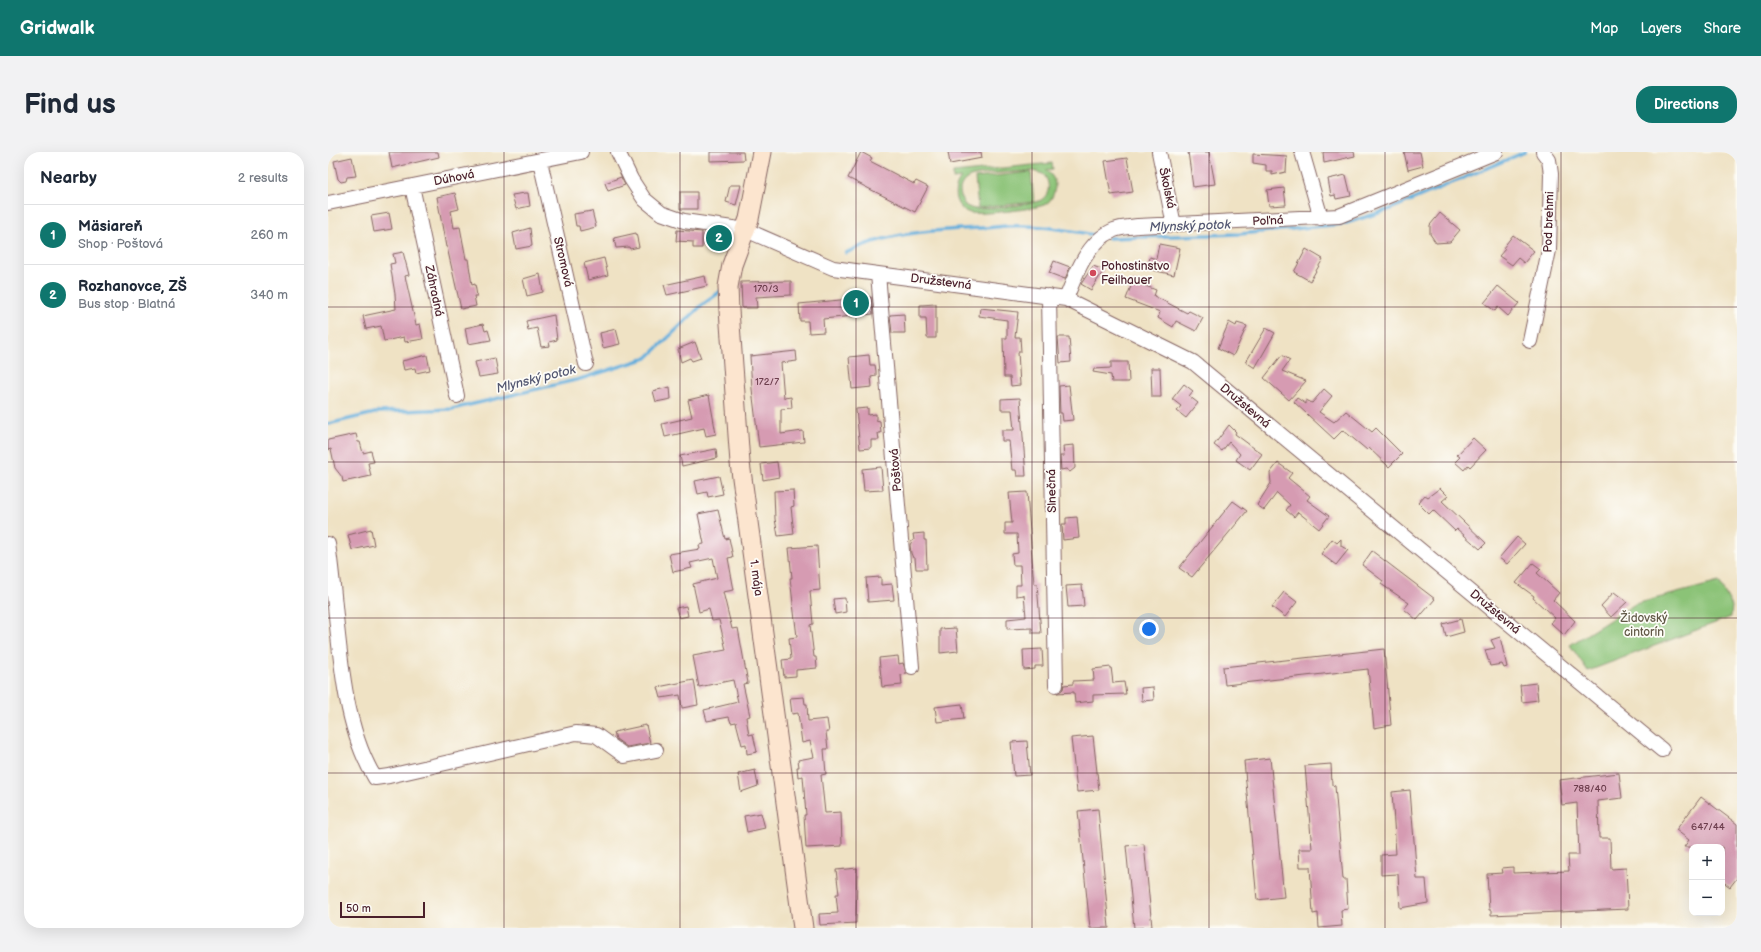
<!DOCTYPE html>
<meta charset="utf-8">
<style>
body{margin:0;font-family:"Balsamiq Sans",sans-serif;background:#f2f2f3;color:#1f2937}
.controls{position:absolute;right:12px;bottom:12px;display:grid;overflow:hidden;border-radius:8px;box-shadow:0 4px 16px #0002}
.controls button{width:36px;height:36px;display:grid;place-items:center;padding:0;border:0;border-bottom:1px solid #e0e1e3;background:#fff;color:#1f2937;font:20px sans-serif}
.scale{position:absolute;left:12px;bottom:10px;width:85px;box-sizing:border-box;padding-left:4px;border:2px solid #4a1f2b;border-top:0;font-size:11px;line-height:14px;white-space:nowrap;color:#4a1f2b;-webkit-text-stroke:3px #fdfcf7;paint-order:stroke}
.you{position:absolute;left:821px;top:477px;width:14px;height:14px;margin:-10px;border:3px solid #fff;border-radius:50%;background:#1a73e8;box-shadow:0 0 0 6px #1a73e833}
.badge{display:grid;place-items:center;width:26px;height:26px;border-radius:50%;background:#0f766e;color:#fff;font-size:13px;font-weight:700}
.pin{position:absolute;translate:-50% -50%;border:2px solid #fff;box-shadow:0 1px 4px #0006}
.list{margin:0;padding:0;list-style:none}
h2{display:flex;justify-content:space-between;align-items:center;height:52px;margin:0;padding:0 16px;font-size:17px}
h2 small{font-size:13px;font-weight:400;color:#747a83}
.list li{display:grid;grid-template-columns:26px 1fr auto;gap:12px;align-items:center;box-sizing:border-box;height:60px;padding:0 16px;border-top:1px solid #e0e1e3}
.list b{display:block;font-size:15px;white-space:nowrap}
.list p{margin:0;font-size:13px;white-space:nowrap;color:#747a83}
.list em{font-size:13px;font-style:normal;color:#747a83}
.map{position:relative;flex:none;width:1409px;height:776px;overflow:hidden;border-radius:16px}
header{display:flex;align-items:center;gap:24px;box-sizing:border-box;height:56px;padding:0 20px;background:#0f766e;color:#fff}
header strong{font-size:19px}
nav{display:flex;gap:22px;margin-inline-start:auto;font-size:14px}
.intro{display:flex;align-items:center;justify-content:space-between;box-sizing:border-box;height:96px;padding:0 24px}
h1{margin:0;font-size:28px}
.button{padding:10px 18px;border-radius:16px;background:#0f766e;color:#fff;font-size:14px;font-weight:700}
main{display:flex;gap:24px;padding:0 24px}
aside{flex:1;background:#fff;border-radius:16px;box-shadow:0 4px 16px #0002}
.map>svg:first-child{display:block}
.green{fill:#8bc377;stroke:#6a7151;fill-rule:evenodd}
.lines{fill:none;stroke-linecap:round;stroke-linejoin:round}
.stream{stroke:#64aedc;stroke-width:3.5}
.building{fill:#d69bb2}
.street-casing{stroke:#846361;stroke-width:16}
.secondary-casing{stroke:#846361;stroke-width:21}
.street{stroke:#fff;stroke-width:14}
.secondary{stroke:#fce5cf;stroke-width:19}
.grid{fill:none;stroke:#4a1f2b;stroke-width:1;stroke-opacity:0.55}
.poi-dot{fill:#d1495b;stroke:#fdfcf7;stroke-width:1.5}
.labels{text-anchor:middle;dominant-baseline:central;stroke-width:3.5;stroke-linejoin:round;paint-order:stroke}
.number-label{font-size:10px;fill:#6d3e4d}
.street-label{font-size:12px;fill:#4a1f2b;stroke:#fdfcf7}
.poi-label{font-size:12px;fill:#4a1f2b;stroke:#fdfcf7;text-anchor:start}
.park-label{font-size:12px;fill:#615846;stroke:#fdfcf7}
.water-label{font-size:13px;font-style:italic;fill:#545872;stroke:#fdfcf7}
</style>
<header>
<strong>Gridwalk</strong>
<nav><a>Map</a><a>Layers</a><a>Share</a></nav>
</header>
<div class="intro"><h1>Find us</h1><a class="button">Directions</a></div>
<main>
<aside>
<h2>Nearby<small>2 results</small></h2>
<ul class="list">
<li><span class="badge">1</span><div><b>Mäsiareň</b><p>Shop · Poštová</p></div><em>260 m</em></li>
<li><span class="badge">2</span><div><b>Rozhanovce, ZŠ</b><p>Bus stop · Blatná</p></div><em>340 m</em></li>
</ul>
</aside>
<div class="map">
<svg width="1409" height="776" viewBox="0 0 1409 776">
<rect width="100%" height="100%" fill="#fdfcf7"/>
<filter id="ink" filterUnits="userSpaceOnUse"><feTurbulence type="fractalNoise" baseFrequency=".025" numOctaves="2"/><feDisplacementMap in="SourceGraphic" scale="8" xChannelSelector="R" yChannelSelector="G"/><feConvolveMatrix kernelMatrix="1 2 1 2 8 2 1 2 1" color-interpolation-filters="sRGB"/></filter>
<filter id="wash" filterUnits="userSpaceOnUse"><feTurbulence type="fractalNoise" baseFrequency=".012" numOctaves="4" result="noise"/><feDisplacementMap in="SourceGraphic" scale="16" xChannelSelector="R" yChannelSelector="G"/><feGaussianBlur stdDeviation="0.9" result="paint"/><feColorMatrix in="noise" values="0 0 0 0 0 0 0 0 0 0 0 0 0 0 0 0 0 1.4 0 .05"/><feComposite in="paint" operator="in"/></filter>
<g filter="url(#wash)">
<rect width="100%" height="100%" fill="#efe2c4"/>
<!-- green -->
<path class="green" d="M724 11 725 17 718 18C723 22 727 27 727 33 727 40 724 48 718 52 711 57 651 63 642 61 626 56 623 38 633 26L625 27V21ZM705 19 715 22C722 29 723 42 713 48 705 53 659 57 648 57 644 57 640 55 637 53 631 43 629 33 640 26 648 21 693 20 705 19Z
M703 20 706 50 650 56 647 26Z
M1391 430 1404 454 1403 465 1260 519 1242 493 1307 452Z"/>
<g class="lines">
<!-- stream -->
<path class="stream" d="M781 86 912 82 1015 72 1060 58 1197 0
M518 101C558 80 610 78 655 76 669 75 684 73 698 74 722 75 747 79 771 84
M0 272 51 260 124 257 252 227 319 206 373 154 393 139"/>
</g>
<g id="blocks">
<!-- building -->
<path class="building" d="M61 0H110L111 5 64 16Z
M382 0H415L416 8 382 9Z
M533 0 544 6 542 9 586 32 588 29 600 35 587 60 520 26Z
M620 0H653L654 6 622 12Z
M860 0H881L887 32 865 35Z
M995 0H1026L1027 4 996 11Z
M1076 0H1092L1095 14 1080 18Z
M925 2 959 4 958 20 944 23V19H938V13L925 11Z
M24 5 28 24 19 25 18 29 13 30 10 27 6 9Z
M799 6 805 40 783 43 777 9Z
M1018 23 1023 44 1008 47 1007 43 1003 44 1000 27Z
M293 25 297 33 280 39 277 31Z
M402 33H413L408 53 398 50Z
M956 36 958 53 941 54 939 38Z
M352 40H369V57H352Z
M127 41 131 57 123 59 126 76 132 75 138 107H140L144 133 147 132 149 144H146L148 154 133 157 119 95H118L109 45Z
M197 41H200L202 54 188 57 184 43Z
M264 59 268 75 252 79 251 74H248L246 62Z
M61 61 64 77 46 80 43 64Z
M1112 61 1132 78 1122 90 1108 91 1102 82V73Z
M202 76 204 94 188 97 185 81Z
M349 78 374 80V96H365V90L348 89Z
M308 81 311 95 302 97 301 95 288 96 286 86Z
M1185 83 1206 99 1196 111 1190 106 1184 113 1171 104 1177 97 1175 96Z
M831 92 852 96 846 123 820 117 822 105 828 107Z
M978 97 995 107 982 129 966 120Z
M75 100 81 123 77 124 88 173 92 172 95 187 77 190 76 185 56 189 53 174 38 177 35 164 68 157 67 142 62 112 67 111 65 102Z
M276 106 280 123 260 128 256 111Z
M726 109 742 115 737 127 721 121Z
M765 114 776 118 763 138 753 132Z
M212 122 215 140 199 144 195 127Z
M377 124 379 134 339 143 336 133Z
M463 129V143L428 145 429 156H414L413 130Z
M805 129 828 138 826 144 859 161 861 159 875 166 868 179 848 169 845 175 830 166 832 160 798 147Z
M1170 134 1191 151 1180 164 1170 155 1167 159 1156 151Z
M543 145 545 162 495 167 496 180 481 181 480 169H472L471 152Z
M608 152V186H599L598 166H592V153Z
M652 156 690 160 687 185H692L693 200H690L692 233 683 234 682 225H676L675 186H679V168L651 164Z
M576 162 577 181H564L562 163Z
M226 163 229 188 221 190 222 194 213 195 209 176 200 178 198 169Z
M901 170 908 174 909 171 919 174 905 204 890 196Z
M155 172 157 179 160 178 163 188 140 192 137 176Z
M938 176 947 181 927 216 918 210Z
M288 177 292 192 275 196 272 181Z
M730 185H741L743 210 732 211Z
M367 190 373 206 364 209 362 206 353 210 350 197Z
M468 199 469 209 453 211 456 246 463 245 464 256 453 257V282L475 279 476 290 431 295 424 237 422 204Z
M99 203 102 218 88 221 87 216 76 218 74 209Z
M541 203 542 213H547L548 219V224L543 225 544 235 524 237 521 205Z
M954 203 962 208 954 219 978 229 961 248 936 226Z
M167 206 170 222 151 225 147 210Z
M783 210H800L801 230H784L783 223 765 220 766 217 783 216Z
M823 216H832L833 245H824Z
M856 232 865 239 861 244 870 251 858 266 849 259 853 254 844 247Z
M741 233 745 268 735 269 734 261H732L731 234Z
M342 235 343 247 328 250 325 239Z
M996 237 1004 244 991 260 1006 270 1018 259 1044 280 1048 276 1074 302 1061 315 1041 296 1039 298 1015 278 1006 287 966 250 969 246 978 252V248L984 251Z
M381 243 388 282 378 284 376 276 337 285 334 272 364 265 360 248Z
M692 246 698 324H689L688 318H684L681 289H674V278H686L684 258H673V247Z
M540 256V263L548 262V268L552 269 553 281H550L551 288H543V296L532 297 528 257Z
M901 273 908 280 907 282 934 302 922 318 908 308 912 302 901 290 894 299 886 293Z
M28 282 30 290H32L35 301 43 299 46 310 40 311 43 324 15 330 14 325 7 316 3 297 0 298V288Z
M1145 286 1158 298 1142 315 1140 313 1136 318 1127 310 1132 305 1129 303Z
M746 293 747 316 742 320 738 317 733 318 732 304H736L735 294Z
M388 297 389 306 354 314 352 304Z
M449 310 451 325 435 328 433 312Z
M950 311 964 321 960 326 982 344 979 348 1001 364 991 377 970 360 966 365 958 358 962 353 949 341 936 358 929 353 943 331 942 321Z
M553 315 555 338 536 339 534 317Z
M391 324 395 342 380 345 379 340 370 342 367 329Z
M1112 336 1120 344 1114 349 1158 391 1152 397 1129 377 1127 379 1105 358 1101 362 1090 351 1097 343 1100 345Z
M465 338 466 354 463 355 466 382 450 384 447 367 446 339Z
M699 340 706 432H709L713 481H704V476L679 477V467L698 465 696 443 688 444V433H693L692 413H685L684 402 690 401 689 382H677V371H684L681 341Z
M905 349 919 359 864 425 851 416Z
M390 358 397 387 401 386 405 405 400 406 406 438 395 440 404 477 410 476 420 531 415 532 422 564 418 565 421 583 425 582 429 600 419 602 418 592 414 593 408 570 403 571 401 565 379 569 376 558 410 550 405 528 371 535 365 504 398 498 391 468 384 469 381 457 371 460 365 432 389 426 385 406 362 411 364 416 345 420 341 402 372 397 371 393 376 392 370 362Z
M749 365 751 386 735 388 734 372H738V366Z
M43 377 46 393 24 398 20 383Z
M596 381V388H598L599 417H588L587 406H585L583 401 582 393 584 389 586 388 585 382Z
M1189 385 1197 392 1179 412 1171 406Z
M1004 387 1009 391 1013 387V394L1020 398 1008 413 993 402Z
M489 394 492 438 482 439 485 472 482 473 486 505H488L489 516 468 518V524L456 525 454 508 463 507 461 486 469 485 462 426H464L461 396Z
M1044 399 1107 447 1089 468 1076 457 1081 451 1053 432 1055 429 1034 413Z
M1205 411 1213 417 1209 421 1231 441 1225 448 1247 469 1236 483 1223 471 1227 466 1205 446 1206 444 1188 431Z
M553 425V433L564 432 566 448 540 450 538 426Z
M754 433 756 454 740 455 738 434Z
M956 440 969 450 957 465 944 455Z
M1286 440 1299 450 1283 465 1273 454Z
M517 446 518 460 507 462 505 447Z
M358 454 360 464 351 466 348 456Z
M1133 467 1136 480 1118 485 1115 472Z
M628 476 630 499 612 501V477Z
M1172 485 1179 515 1176 516 1174 512 1162 514 1157 498 1167 496 1163 488Z
M714 497 715 514H707V517L696 518 695 498Z
M1056 497 1063 573 1046 576 1040 517 897 533 895 515Z
M570 504 571 512 575 511 578 520V522L573 523 574 533 554 535 551 506Z
M783 515 785 531 796 530 798 542 765 543V549L747 551 746 540 729 541 735 537 736 533 745 532V529L766 528 765 517Z
M366 528 370 553 354 556 352 543 333 546 330 535Z
M1208 531 1210 548 1194 550 1192 533Z
M825 535 826 548 814 549 813 536Z
M476 545 477 552H479L480 569 499 567 501 580H498L500 597H496L498 622 493 623 497 661 513 660 514 694 478 696 476 663H478L475 624 470 625 469 615H471L470 608 486 605 482 589 474 591 470 561 464 562 462 546Z
M634 552 636 567 609 570 607 555Z
M318 573 322 591 299 595 288 587 286 580Z
M765 584 771 638 749 640 743 586Z
M699 589 702 623 686 624 683 590Z
M942 606 956 745 929 748 916 609Z
M1003 612 1004 633 1007 634 1015 727H1018L1020 757 1013 758 1014 774 991 776 990 761 985 762 982 715H972L971 697H984L977 614Z
M427 618 430 634 413 640 410 622Z
M1291 621 1294 646 1270 649 1271 686H1282L1283 717 1298 716 1300 757 1163 763V758H1161L1159 722 1175 721 1174 716 1185 715V721L1241 719 1240 703H1251L1249 651 1234 653 1231 628Z
M1082 638 1089 727H1098L1100 751 1072 756 1070 722 1053 723V703L1068 702 1064 640Z
M1373 645 1409 672V726L1402 735 1394 729V695H1356L1361 688 1348 678Z
M770 657 781 776H762L750 659Z
M433 661 437 676 419 680 416 664Z
M816 692 824 775 806 776 798 694Z
M529 716 528 771 492 773 491 762 510 761 508 742H511L508 718Z"/>
</g>
</g>
<g filter="url(#ink)">
<use href="#blocks" fill-opacity="0" stroke="#846361" stroke-width="1"/>
<g class="lines">
<!-- street casing -->
<g class="street-casing">
<path id="street" d="M290 0 303 27 316 47 333 61 356 69 418 78 505 116 738 147 865 210 1334 598
M831 0 846 73
M974 0 993 66
M212 9 258 212
M84 34 129 244
M0 51 253 0
M550 122 584 515
M721 144 728 533
M738 147C748 121 759 90 786 78 793 75 803 75 810 74L1011 64 1168 0
M1202 189 1221 98 1223 22 1221 8 1215 0
M0 392C11 463 9 565 47 626L61 624 248 581 268 583 297 604 328 598"/>
</g>
<!-- secondary casing -->
<g class="secondary-casing">
<path id="secondary" d="M434 0 421 67 404 113 400 135 401 158 412 311 475 776"/>
</g>
<!-- street -->
<use href="#street" class="street"/>
<!-- secondary -->
<use href="#secondary" class="secondary"/>
</g>
</g>
<!-- grid -->
<path class="grid" d="M176 0V776M352 0V776M528 0V776M704 0V776M881 0V776M1057 0V776M1233 0V776M0 155H1409M0 310H1409M0 466H1409M0 621H1409"/>
<!-- markers -->
<circle class="poi-dot" cx="765" cy="121" r="4"/>
<g class="labels">
<!-- number labels -->
<g class="number-label">
<text x="438" y="137">170/3</text>
<text x="439" y="230">172/7</text>
<text x="1262" y="637">788/40</text>
<text x="1380" y="675">647/44</text>
</g>
<!-- street labels -->
<g class="street-label">
<text transform="translate(126 26) rotate(-11)">Dúhová</text>
<text transform="translate(839 36) rotate(78)">Školská</text>
<text transform="translate(940 69) rotate(-3)">Poľná</text>
<text transform="translate(1221 70) rotate(-88)">Pod brehmi</text>
<text transform="translate(235 110) rotate(77)">Stromová</text>
<text transform="translate(613 130) rotate(7)">Družstevná</text>
<text transform="translate(106 139) rotate(78)">Záhradná</text>
<text transform="translate(917 254) rotate(40)">Družstevná</text>
<text transform="translate(568 318) rotate(-95)">Poštová</text>
<text transform="translate(724 339) rotate(-91)">Slnečná</text>
<text transform="translate(428 426) rotate(82)">1. mája</text>
<text transform="translate(1167 460) rotate(40)">Družstevná</text>
</g>
<!-- poi labels -->
<g class="poi-label">
<text x="773" y="114">Pohostinstvo<tspan x="773" dy="14">Feilhauer</tspan></text>
</g>
<!-- park labels -->
<g class="park-label">
<text x="1316" y="466">Židovský<tspan x="1316" dy="14">cintorín</tspan></text>
</g>
<!-- water labels -->
<g class="water-label">
<text transform="translate(862 74) rotate(-2)">Mlynský potok</text>
<text transform="translate(208 227) rotate(-14)">Mlynský potok</text>
</g>
</g>
</svg>
<div class="controls">
<button>+</button>
<button>−</button>
</div>
<div class="scale">50 m</div>
<div class="you"></div>
<div class="pin badge" style="left:528px;top:151px">1</div>
<div class="pin badge" style="left:391px;top:86px">2</div>
</div>
</main>
